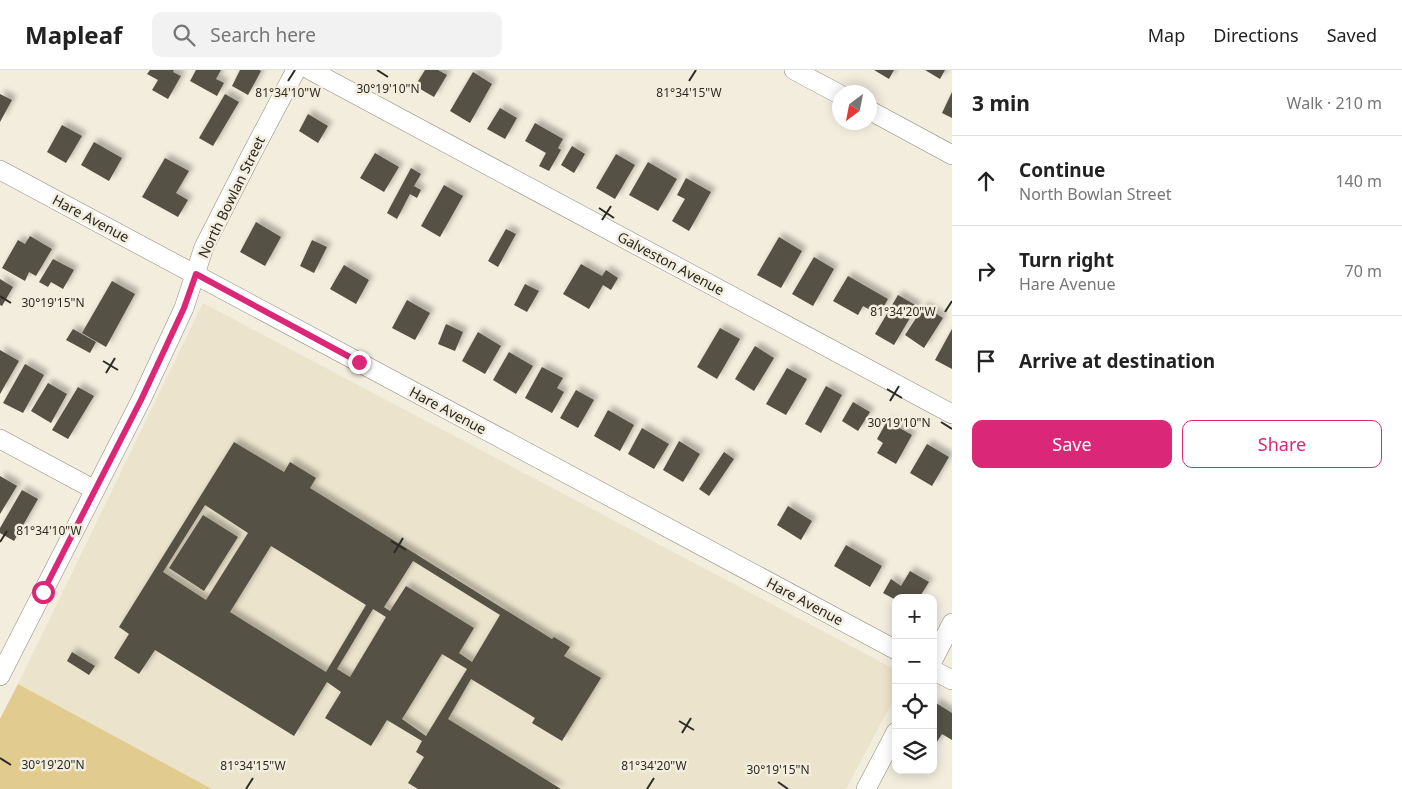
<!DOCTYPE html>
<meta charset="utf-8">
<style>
body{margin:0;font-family:"Noto Sans",sans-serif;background:#f2f2f2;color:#222}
.controls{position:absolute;right:15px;bottom:15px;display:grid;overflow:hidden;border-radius:10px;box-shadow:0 2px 12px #0003}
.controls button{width:45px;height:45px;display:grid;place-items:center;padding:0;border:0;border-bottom:1px solid #e0e0e0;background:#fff;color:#222;font:25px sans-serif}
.compass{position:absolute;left:832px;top:15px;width:45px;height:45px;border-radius:50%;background:#fff;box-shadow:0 2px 12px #0003;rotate:212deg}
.stop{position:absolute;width:15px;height:15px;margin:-11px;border:4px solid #db2777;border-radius:50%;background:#fff}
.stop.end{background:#db2777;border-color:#fff;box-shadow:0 1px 5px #0008}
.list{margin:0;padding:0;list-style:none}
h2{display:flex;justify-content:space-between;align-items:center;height:65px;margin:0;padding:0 20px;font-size:21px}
h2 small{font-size:16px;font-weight:400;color:#767676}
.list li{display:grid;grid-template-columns:32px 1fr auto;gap:15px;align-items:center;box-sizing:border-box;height:90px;padding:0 20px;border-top:1px solid #e0e0e0}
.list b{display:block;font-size:19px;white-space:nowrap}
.list p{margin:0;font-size:16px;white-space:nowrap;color:#767676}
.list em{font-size:16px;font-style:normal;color:#767676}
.actions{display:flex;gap:10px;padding:15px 20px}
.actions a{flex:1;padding:11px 0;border:1px solid #db2777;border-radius:10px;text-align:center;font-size:18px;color:#db2777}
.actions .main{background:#db2777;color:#fff}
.icon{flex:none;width:28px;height:28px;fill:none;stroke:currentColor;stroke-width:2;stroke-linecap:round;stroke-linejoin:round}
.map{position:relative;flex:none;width:952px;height:719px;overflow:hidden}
header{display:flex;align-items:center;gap:30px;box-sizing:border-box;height:70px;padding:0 25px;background:#fff;border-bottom:1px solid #e0e0e0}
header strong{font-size:24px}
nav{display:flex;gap:28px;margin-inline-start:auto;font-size:18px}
.search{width:350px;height:45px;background:#f2f2f2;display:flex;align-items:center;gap:12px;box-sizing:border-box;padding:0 18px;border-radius:10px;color:#767676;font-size:19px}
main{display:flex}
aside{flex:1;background:#fff}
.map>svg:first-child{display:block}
.built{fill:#ebe3cc}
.green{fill:#e1cb8e}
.building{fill:#565144;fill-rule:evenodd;filter:url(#shadow)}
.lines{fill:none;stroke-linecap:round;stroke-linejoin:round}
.street-casing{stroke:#8d8879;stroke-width:20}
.street{stroke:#fff;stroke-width:19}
.route{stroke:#db2777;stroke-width:6}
.ticks{fill:none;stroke:#2c2a24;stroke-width:2}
.labels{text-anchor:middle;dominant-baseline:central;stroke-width:5;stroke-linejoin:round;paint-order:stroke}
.street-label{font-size:14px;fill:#2c2a24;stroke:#f2eddd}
.ticks-label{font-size:12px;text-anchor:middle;fill:#2c2a24;stroke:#f2eddd;stroke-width:5;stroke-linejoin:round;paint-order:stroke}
</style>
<header>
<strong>Mapleaf</strong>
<div class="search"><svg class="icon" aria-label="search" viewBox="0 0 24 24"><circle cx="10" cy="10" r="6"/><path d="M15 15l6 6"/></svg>Search here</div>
<nav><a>Map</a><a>Directions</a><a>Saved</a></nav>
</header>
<main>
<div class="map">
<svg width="952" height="719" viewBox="0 0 952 719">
<defs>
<filter id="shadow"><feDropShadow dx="4.5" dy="-4.5" stdDeviation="2.5" flood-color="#0004"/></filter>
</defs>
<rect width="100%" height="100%" fill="#f2eddd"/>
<!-- built -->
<path class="built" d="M203 233 896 600V625L846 719H212L18 614Z"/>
<!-- green -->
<path class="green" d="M18 614 212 719H0V649Z"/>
<!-- building -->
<path class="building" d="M150 0H174L173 2 181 6 168 29 152 20 158 10 147 4Z
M196 0H221L216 9 224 13 217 26 190 11Z
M240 0H259L261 1 248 25 232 16Z
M425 0H438L447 5 434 27 415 16Z
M874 0H894L889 9Z
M925 0H945L940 9Z
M473 2 492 14 470 53 450 41Z
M952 22V48L942 43Z
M0 24 12 30 0 52Z
M225 24 239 32 213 76 199 68Z
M500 38 517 48 505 69 487 59Z
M308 44 328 56 318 73 299 61Z
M535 53 563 69 558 78 561 80 549 101 539 96 546 83 525 71Z
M62 55 82 66 66 93 47 82Z
M94 72 122 88 109 111 81 95Z
M572 76 585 84 574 103 561 95Z
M375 83 399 97 384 122 360 108Z
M616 84 635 95 615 129 596 118Z
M165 88 189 101 176 123 188 130 178 147 142 127Z
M648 92 677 109 658 141 629 125Z
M411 98 421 104 414 116 421 120 417 128 410 124 397 149 387 143Z
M686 108 711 122 689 161 672 151 685 129 677 125Z
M444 115 463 126 440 167 421 156Z
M256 152 281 167 265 196 240 182Z
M506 159 516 164 498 197 488 191Z
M30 166 52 179 36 206 29 202 25 211 2 198 18 170 25 174Z
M779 167 802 181 781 218 757 205Z
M312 170 327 177 314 203 300 196Z
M814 187 834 199 813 236 792 224Z
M53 189 74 200 63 219 51 212 48 217 39 212Z
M581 194 602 206 606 200 618 208 611 220 603 215 589 239 563 224Z
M344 195 369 210 356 234 330 219Z
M848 206 888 229 879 245 863 236 858 245 833 231Z
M0 209 13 217 2 236 0 235Z
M112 211 135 224 106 277 82 263Z
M525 214 539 221 527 242 514 235Z
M898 225 917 236 894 275 875 264Z
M407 230 430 243 415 270 392 258Z
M924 236 943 248 924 278 905 265Z
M446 254 463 262 455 281 438 274Z
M720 258 740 269 717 309 697 297Z
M73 259 96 272 90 283 66 270Z
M952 259V299L935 290Z
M478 262 501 276 485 304 462 291Z
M755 276 774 288 754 321 735 309Z
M0 280 19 291 0 324Z
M509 282 533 296 516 324 493 310Z
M25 294 44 305 23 343 3 333Z
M542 297 563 308 557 318 564 322 552 343 525 328Z
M787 298 807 309 786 345 766 334Z
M48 313 67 324 51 353 31 341Z
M826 316 842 325 821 363 805 354Z
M78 317 94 326 68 369 52 360Z
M576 320 594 330 578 358 560 348Z
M853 332 870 342 858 361 842 351Z
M608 340 634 355 620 381 594 366Z
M887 351 912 365 896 394 877 383 883 373 877 369Z
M642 358 669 374 654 399 628 384Z
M679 371 700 384 683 412 663 400Z
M234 372 284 402 290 392 316 408 310 418 552 569 554 567 570 577 564 586 601 608 562 671 532 653 535 648 471 609 448 649 561 719H418L408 713 424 687 416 682 422 671 387 650 371 676 325 648 341 622 327 612 294 666 155 580 139 604 114 588 129 564 119 557ZM205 435 248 463 206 530 163 502ZM271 476 366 535 326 602 230 542ZM413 491 500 545 472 592 459 583 474 558 406 516 390 541 384 537ZM373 539 386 547 350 607 337 599ZM442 584 467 599 426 666 402 649Z
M927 374 949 387 932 416 910 403Z
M724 382 734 389 709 426 699 419Z
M0 406 17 416 0 444Z
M22 420 38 429 14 471 0 463V458Z
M788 436 812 451 801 470 777 455Z
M203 445 238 467 204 521 169 498Z
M846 475 882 496 870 517 834 496Z
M910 501 929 512 919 528H896V530L883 523 891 509 901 516Z
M72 582 95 596 89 605 67 591Z
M936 633 952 643V670L942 664 933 678V637Z"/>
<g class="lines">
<!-- street casing -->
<g class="street-casing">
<path id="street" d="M310 0 952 344
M794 0 839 24
M869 40 952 85
M0 100 896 580
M0 369 95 420
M933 590 952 553
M933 600 952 610
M0 606 141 330 184 238 204 177 251 85 296 0
M866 719 896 662"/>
</g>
<!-- street -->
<use href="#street" class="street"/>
</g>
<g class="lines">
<!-- route -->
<path class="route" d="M43 522 141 330 184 238 196 204 359 292"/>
</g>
<!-- ticks -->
<path class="ticks" d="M377 0 388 7M288 11 295 0M689 11 696 0M599 138 614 148M602 150 611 136M0 226 11 233M945 242 952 231M103 291 118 300M106 303 115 288M887 319 902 328M890 331 899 316M941 352 952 359M391 471 406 480M0 472 7 461M394 483 403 468M679 651 694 660M682 663 691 648M0 688 11 695M778 712 788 719M246 719 253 708M647 719 654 708"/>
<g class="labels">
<!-- street labels -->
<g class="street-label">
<text transform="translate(231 127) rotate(-64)">North Bowlan Street</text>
<text transform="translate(91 148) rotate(28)">Hare Avenue</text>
<text transform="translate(671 193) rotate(28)">Galveston Avenue</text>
<text transform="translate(448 340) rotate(28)">Hare Avenue</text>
<text transform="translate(805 531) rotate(28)">Hare Avenue</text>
</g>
</g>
<g class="ticks-label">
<text x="388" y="23">30°19'10"N</text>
<text x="288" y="27">81°34'10"W</text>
<text x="689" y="27">81°34'15"W</text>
<text x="53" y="237">30°19'15"N</text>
<text x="903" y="246">81°34'20"W</text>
<text x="899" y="357">30°19'10"N</text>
<text x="49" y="465">81°34'10"W</text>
<text x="53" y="699">30°19'20"N</text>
<text x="253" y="700">81°34'15"W</text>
<text x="654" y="700">81°34'20"W</text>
<text x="778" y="704">30°19'15"N</text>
</g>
</svg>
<div class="controls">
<button>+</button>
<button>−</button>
<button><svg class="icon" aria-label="locate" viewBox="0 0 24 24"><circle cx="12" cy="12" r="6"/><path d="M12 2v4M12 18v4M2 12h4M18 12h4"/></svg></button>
<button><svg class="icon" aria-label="layers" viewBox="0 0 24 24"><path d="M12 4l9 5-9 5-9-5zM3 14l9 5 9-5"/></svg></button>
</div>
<svg class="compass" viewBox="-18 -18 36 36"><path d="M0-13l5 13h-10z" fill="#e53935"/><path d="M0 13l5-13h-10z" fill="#767676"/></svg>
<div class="stop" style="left:43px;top:522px"></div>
<div class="stop end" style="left:359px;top:292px"></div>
</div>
<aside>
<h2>3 min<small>Walk · 210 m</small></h2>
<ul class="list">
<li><svg class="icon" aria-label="ahead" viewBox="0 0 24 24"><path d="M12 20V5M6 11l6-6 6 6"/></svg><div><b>Continue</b><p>North Bowlan Street</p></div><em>140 m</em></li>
<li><svg class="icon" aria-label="right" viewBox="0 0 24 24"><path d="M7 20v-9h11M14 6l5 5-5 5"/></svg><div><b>Turn right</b><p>Hare Avenue</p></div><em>70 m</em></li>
<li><svg class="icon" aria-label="arrive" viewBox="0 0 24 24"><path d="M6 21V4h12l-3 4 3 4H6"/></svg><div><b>Arrive at destination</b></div></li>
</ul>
<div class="actions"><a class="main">Save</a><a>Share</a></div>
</aside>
</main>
